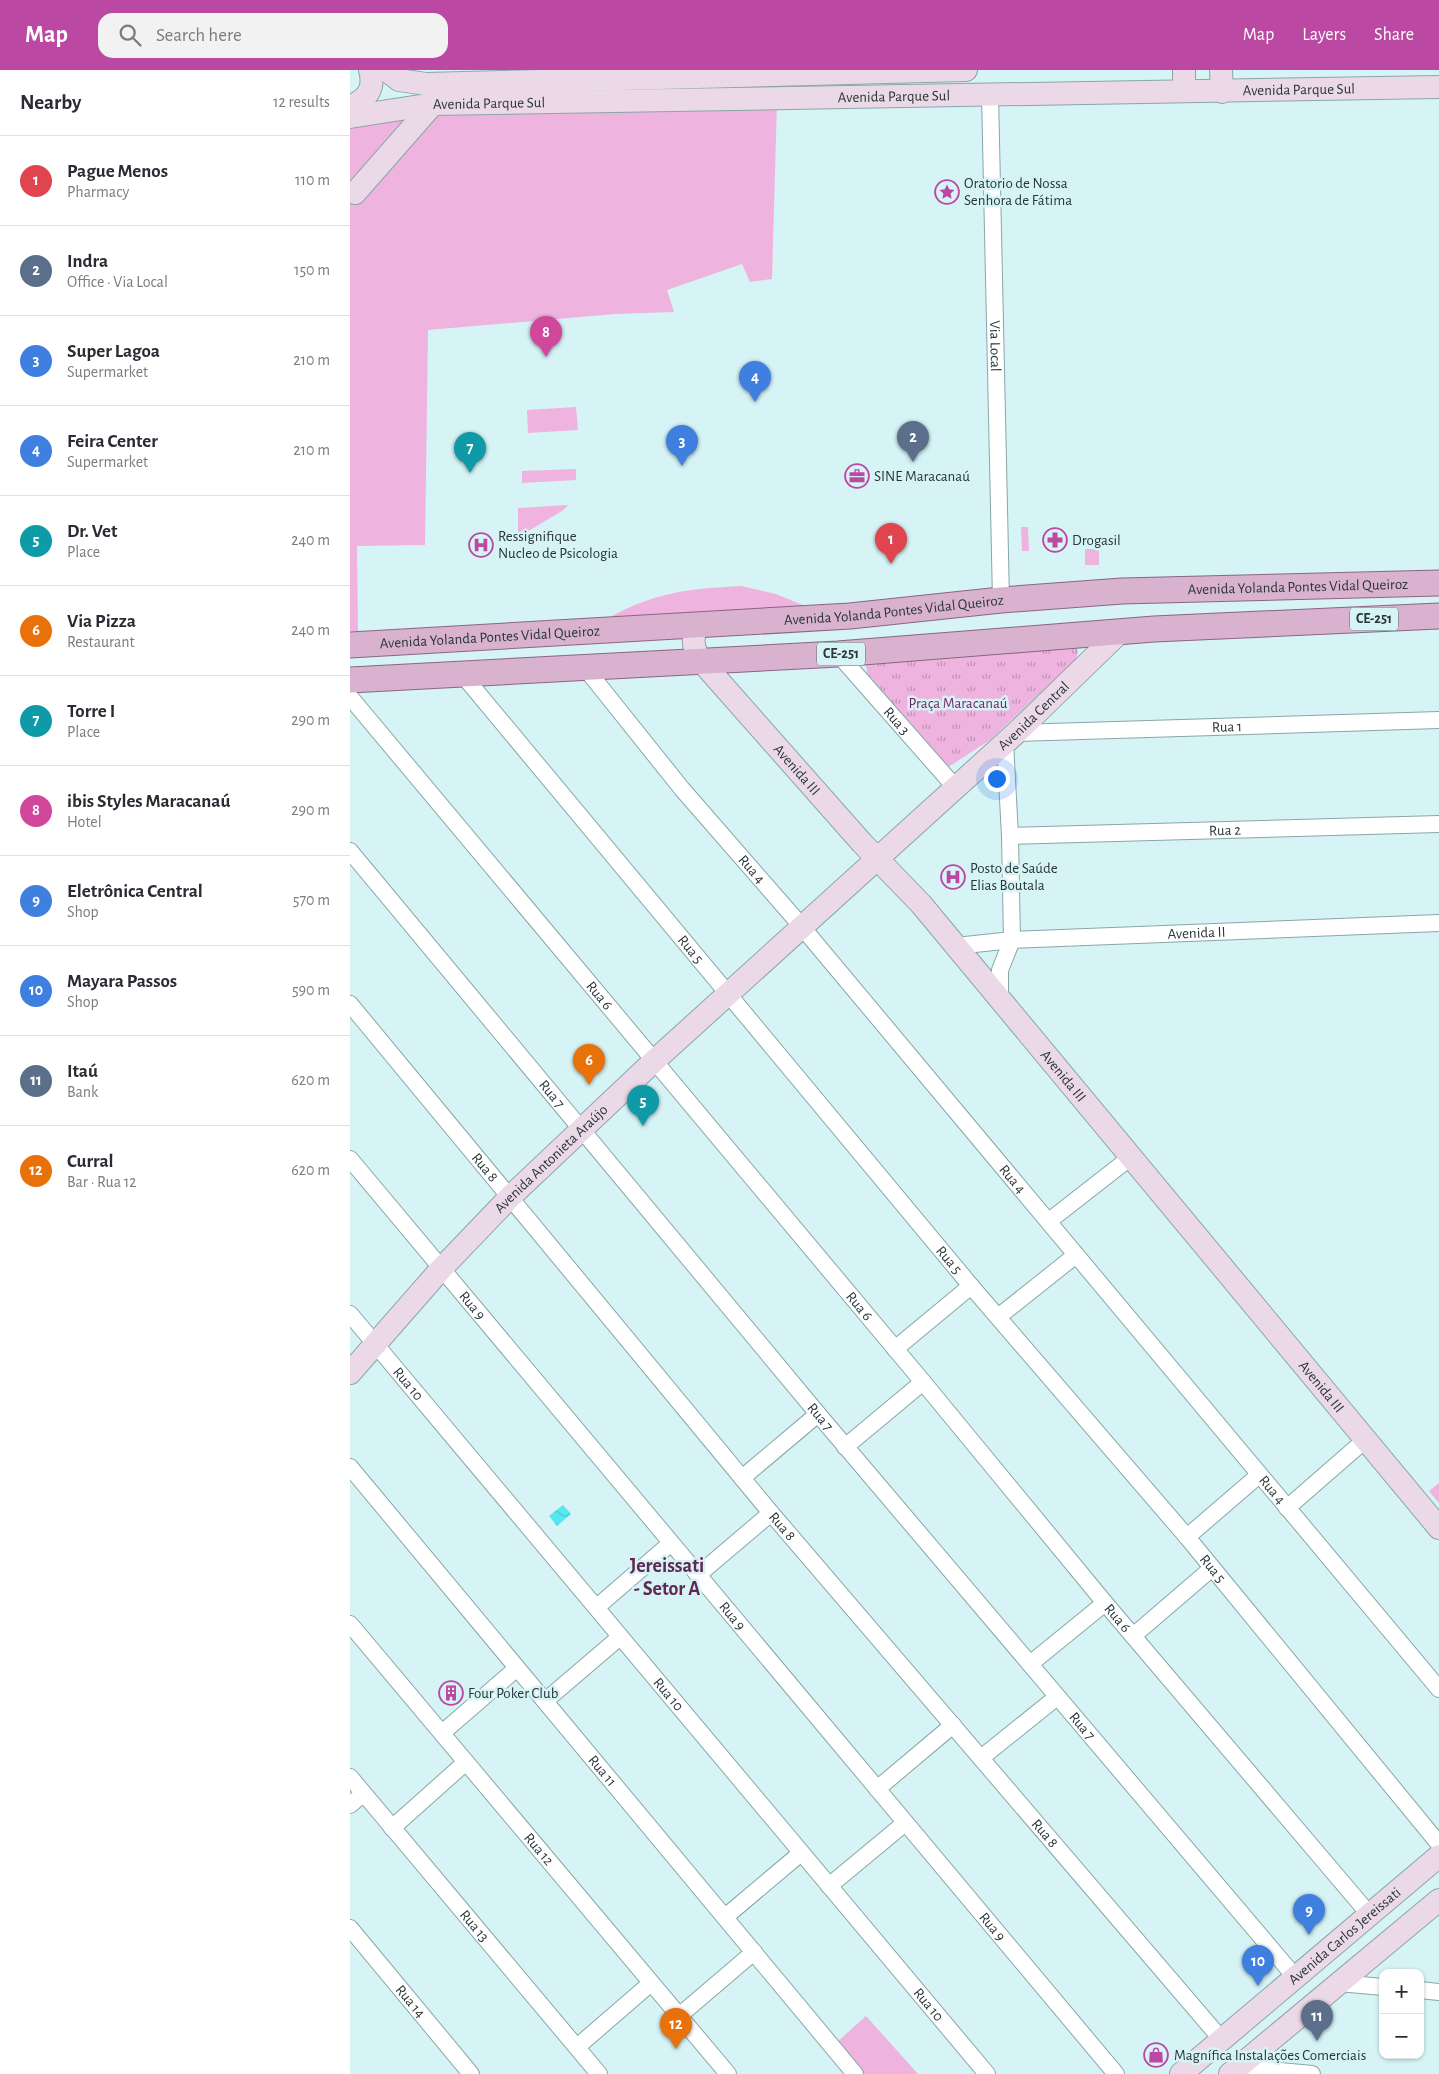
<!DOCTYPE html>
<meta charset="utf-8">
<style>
body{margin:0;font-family:"Alegreya Sans",sans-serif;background:#f2f2f3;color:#2b2b33}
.controls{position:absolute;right:15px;bottom:15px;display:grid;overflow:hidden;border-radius:10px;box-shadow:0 1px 4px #0004}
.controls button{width:45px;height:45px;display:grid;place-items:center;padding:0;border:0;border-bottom:1px solid #e1e1e2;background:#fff;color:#2b2b33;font:25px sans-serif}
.you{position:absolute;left:646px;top:708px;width:18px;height:18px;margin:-12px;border:4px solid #fff;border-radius:50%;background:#1a73e8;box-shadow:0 0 0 8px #1a73e833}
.badge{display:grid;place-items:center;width:32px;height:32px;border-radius:50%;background:#bb49a4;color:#fff;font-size:16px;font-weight:700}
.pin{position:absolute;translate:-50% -41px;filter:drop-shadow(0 1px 2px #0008)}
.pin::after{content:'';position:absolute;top:26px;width:18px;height:15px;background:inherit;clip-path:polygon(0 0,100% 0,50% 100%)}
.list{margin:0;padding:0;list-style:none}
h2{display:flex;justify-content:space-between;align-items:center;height:65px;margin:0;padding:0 20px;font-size:21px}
h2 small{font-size:16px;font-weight:400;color:#7c7c81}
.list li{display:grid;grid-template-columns:32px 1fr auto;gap:15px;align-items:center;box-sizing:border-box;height:90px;padding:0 20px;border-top:1px solid #e1e1e2}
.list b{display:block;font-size:19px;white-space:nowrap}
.list p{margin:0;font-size:16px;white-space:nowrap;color:#7c7c81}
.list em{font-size:16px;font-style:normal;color:#7c7c81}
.icon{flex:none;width:28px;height:28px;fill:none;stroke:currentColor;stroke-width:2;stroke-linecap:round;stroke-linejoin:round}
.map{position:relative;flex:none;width:1089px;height:2004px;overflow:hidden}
header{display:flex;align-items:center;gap:30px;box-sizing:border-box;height:70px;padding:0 25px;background:#bb49a4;color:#fff}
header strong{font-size:24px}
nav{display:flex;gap:28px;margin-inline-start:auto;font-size:18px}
.search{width:350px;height:45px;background:#f2f2f3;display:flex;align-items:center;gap:12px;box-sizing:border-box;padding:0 18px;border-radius:15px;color:#7c7c81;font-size:19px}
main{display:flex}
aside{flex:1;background:#fff}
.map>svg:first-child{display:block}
.green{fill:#efb3df}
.park{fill:url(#park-tufts)}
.water{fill:url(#water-waves)}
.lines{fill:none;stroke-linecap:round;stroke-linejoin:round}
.street-casing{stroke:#89a6a8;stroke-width:18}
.secondary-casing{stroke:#89a6a8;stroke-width:24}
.primary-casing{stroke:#8a6584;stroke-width:27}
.street{stroke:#fff;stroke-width:16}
.secondary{stroke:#ecd9e7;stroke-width:22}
.primary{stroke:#d8b2ce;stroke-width:25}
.labels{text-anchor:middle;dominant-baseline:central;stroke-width:5;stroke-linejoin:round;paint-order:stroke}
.shield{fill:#d6f4f6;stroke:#5e6f70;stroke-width:1}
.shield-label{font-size:14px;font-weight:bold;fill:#2a3637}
.street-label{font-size:15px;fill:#2a3637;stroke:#d6f4f6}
.poi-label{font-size:15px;fill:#2a3637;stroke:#d6f4f6;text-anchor:start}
.park-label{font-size:15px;fill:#7a1d6a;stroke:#d6f4f6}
.district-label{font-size:20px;font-weight:bold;fill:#602854;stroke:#d6f4f6}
</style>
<header>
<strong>Map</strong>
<div class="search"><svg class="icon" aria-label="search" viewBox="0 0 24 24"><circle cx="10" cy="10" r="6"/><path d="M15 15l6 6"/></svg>Search here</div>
<nav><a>Map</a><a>Layers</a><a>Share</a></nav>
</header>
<main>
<aside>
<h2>Nearby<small>12 results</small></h2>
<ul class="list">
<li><span class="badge" style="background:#e0444e">1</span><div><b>Pague Menos</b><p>Pharmacy</p></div><em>110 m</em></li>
<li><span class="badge" style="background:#5c6f8a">2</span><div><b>Indra</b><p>Office · Via Local</p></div><em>150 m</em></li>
<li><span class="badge" style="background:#3f7fe0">3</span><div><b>Super Lagoa</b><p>Supermarket</p></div><em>210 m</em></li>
<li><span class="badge" style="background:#3f7fe0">4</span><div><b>Feira Center</b><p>Supermarket</p></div><em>210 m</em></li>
<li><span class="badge" style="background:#0f9aa8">5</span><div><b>Dr. Vet</b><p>Place</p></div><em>240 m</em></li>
<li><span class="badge" style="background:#e8710a">6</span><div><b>Via Pizza</b><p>Restaurant</p></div><em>240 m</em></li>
<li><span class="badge" style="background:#0f9aa8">7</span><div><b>Torre I</b><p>Place</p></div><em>290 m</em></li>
<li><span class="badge" style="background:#d1479c">8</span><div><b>ibis Styles Maracanaú</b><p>Hotel</p></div><em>290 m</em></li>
<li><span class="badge" style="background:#3f7fe0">9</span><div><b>Eletrônica Central</b><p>Shop</p></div><em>570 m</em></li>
<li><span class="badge" style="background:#3f7fe0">10</span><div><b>Mayara Passos</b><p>Shop</p></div><em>590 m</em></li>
<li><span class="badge" style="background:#5c6f8a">11</span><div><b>Itaú</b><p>Bank</p></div><em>620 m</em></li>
<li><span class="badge" style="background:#e8710a">12</span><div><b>Curral</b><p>Bar · Rua 12</p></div><em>620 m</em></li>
</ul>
</aside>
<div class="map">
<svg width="1089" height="2004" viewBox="0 0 1089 2004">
<defs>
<pattern id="park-tufts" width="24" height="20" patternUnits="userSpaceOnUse" patternTransform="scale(1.25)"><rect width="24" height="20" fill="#efb3df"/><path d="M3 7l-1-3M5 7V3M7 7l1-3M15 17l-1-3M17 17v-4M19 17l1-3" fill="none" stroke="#c292b6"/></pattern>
<pattern id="water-waves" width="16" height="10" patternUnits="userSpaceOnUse" patternTransform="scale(1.25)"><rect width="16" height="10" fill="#55e8f0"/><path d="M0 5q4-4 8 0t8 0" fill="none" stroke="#4ac8ce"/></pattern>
</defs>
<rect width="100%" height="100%" fill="#d6f4f6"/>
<!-- green -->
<path class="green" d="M427 32 422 209 400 212 392 194 317 220 324 242 265 244 78 260 75 475 7 476 8 561H0V48Z
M226 337 228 360 178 363 177 340Z
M226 399V410L172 413V401Z
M218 435 212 441 170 466 168 463V438Z
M671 457H678L679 481H672Z
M735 479H749V495H735Z
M391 516 426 524 455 536 258 548C306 522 337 519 391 516Z
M1089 1413V1433L1079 1421Z
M516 1946 568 2004H514L486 1973Z"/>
<!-- park -->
<path class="park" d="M726 576 728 582 726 589 640 670 597 698 517 603 516 595 522 592Z"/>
<!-- water -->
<path class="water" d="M213 1435 221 1444 207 1456 199 1446Z"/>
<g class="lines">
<!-- street casing -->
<g class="street-casing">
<g id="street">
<path id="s1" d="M640 24 651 530"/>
<path id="s2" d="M488 584 605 717"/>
<path id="s3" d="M236 599 332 719 447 851 1089 1619"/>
<path id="s4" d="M112 604 621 1216 837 1467 1089 1774"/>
<path id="s5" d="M0 627 573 1312 755 1533 1019 1844"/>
<path id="s6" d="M666 663 1089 650"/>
<path id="s7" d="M660 766 1089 754"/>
<path id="s8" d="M0 781 468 1344 946 1908"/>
<path id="s9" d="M606 876 662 870 1089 853"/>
<path d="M650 929V900L662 870 660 766 655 672"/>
<path id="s10" d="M0 934 421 1443 872 1970"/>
<path id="s11" d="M0 1089 766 2004"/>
<path d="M699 1151 781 1087"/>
<path id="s12" d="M0 1244 637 2004"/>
<path d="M648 1247 726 1185"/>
<path d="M545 1279 621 1216"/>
<path d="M495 1377 573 1312"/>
<path id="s13" d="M0 1397 505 2004"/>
<path d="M392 1408 468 1344"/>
<path d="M937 1438 1015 1370"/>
<path d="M837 1467 909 1405"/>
<path d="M348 1505 421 1443"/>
<path d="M247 1537 321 1473"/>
<path id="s14" d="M0 1554 378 2004"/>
<path d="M783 1566 861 1499"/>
<path d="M680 1594 755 1533"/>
<path d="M195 1631 270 1567"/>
<path d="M92 1663 167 1598"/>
<path d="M631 1688 707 1627"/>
<path id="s15" d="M0 1707 249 2004"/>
<path d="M527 1719 603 1655"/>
<path d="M0 1735 13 1724"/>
<path d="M42 1758 116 1692"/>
<path d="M479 1816 555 1753"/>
<path d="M375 1847 451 1783"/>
<path id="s16" d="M0 1858 121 2004"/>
<path d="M989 1913 1033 1917"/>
<path d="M1070 1920 1089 1922"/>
<path d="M329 1946 404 1882"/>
<path d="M227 1977 301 1913"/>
<path d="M889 1997 962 2004"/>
</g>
</g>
<!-- secondary casing -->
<g class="secondary-casing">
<g id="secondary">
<path d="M36 0 49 10 76 14 616 0"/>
<path d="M871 0 872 22"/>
<path d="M834 21V0"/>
<path d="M0 37C18 28 25 19 20 0"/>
<path id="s17" d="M0 47 83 34 1089 17"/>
<path d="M5 123 83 34"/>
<path id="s18" d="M347 556C341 569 343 580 352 592L512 773 571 834 1089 1458"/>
<path id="s19" d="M0 1303 91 1199 160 1127 303 992 666 663 771 561"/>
<path id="s20" d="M831 2004 1089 1786"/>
<path d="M880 2004 1089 1830"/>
</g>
</g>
<!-- primary casing -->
<g class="primary-casing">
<g id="primary">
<path id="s21" d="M0 575 500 546 651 530 772 521 1089 513"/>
<path d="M0 610 488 584 804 559 1089 546"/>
</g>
</g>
<!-- street -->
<use href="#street" class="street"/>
<!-- secondary -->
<use href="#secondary" class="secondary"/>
<!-- primary -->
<use href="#primary" class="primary"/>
</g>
<!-- icons -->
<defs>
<g id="sight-ring" transform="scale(1.25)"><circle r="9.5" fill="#d6f4f6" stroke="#bb49a4" stroke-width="1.5"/><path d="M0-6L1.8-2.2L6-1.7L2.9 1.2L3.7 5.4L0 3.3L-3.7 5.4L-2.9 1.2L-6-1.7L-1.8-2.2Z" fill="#bb49a4"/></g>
<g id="office-ring" transform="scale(1.25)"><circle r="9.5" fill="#d6f4f6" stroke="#bb49a4" stroke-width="1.5"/><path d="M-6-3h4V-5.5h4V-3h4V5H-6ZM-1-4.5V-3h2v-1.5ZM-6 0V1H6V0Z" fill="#bb49a4"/></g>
<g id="pharmacy-ring" transform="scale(1.25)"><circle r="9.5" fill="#d6f4f6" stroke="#bb49a4" stroke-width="1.5"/><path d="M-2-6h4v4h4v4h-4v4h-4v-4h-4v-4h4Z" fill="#bb49a4"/></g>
<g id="hospital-ring" transform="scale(1.25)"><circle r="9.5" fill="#d6f4f6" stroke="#bb49a4" stroke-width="1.5"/><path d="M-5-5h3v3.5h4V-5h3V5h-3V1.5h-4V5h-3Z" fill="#bb49a4"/></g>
<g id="building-ring" transform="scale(1.25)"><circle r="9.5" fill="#d6f4f6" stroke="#bb49a4" stroke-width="1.5"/><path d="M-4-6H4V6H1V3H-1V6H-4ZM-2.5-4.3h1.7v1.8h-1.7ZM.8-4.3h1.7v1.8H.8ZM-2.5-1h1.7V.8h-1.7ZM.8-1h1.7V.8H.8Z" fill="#bb49a4"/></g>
<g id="shop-ring" transform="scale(1.25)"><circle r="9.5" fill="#d6f4f6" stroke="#bb49a4" stroke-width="1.5"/><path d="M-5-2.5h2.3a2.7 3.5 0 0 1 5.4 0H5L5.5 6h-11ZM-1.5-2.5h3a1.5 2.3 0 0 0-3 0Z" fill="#bb49a4"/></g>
</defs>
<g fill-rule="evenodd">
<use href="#sight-ring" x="597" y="122"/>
<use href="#office-ring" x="507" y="406"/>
<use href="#pharmacy-ring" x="705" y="470"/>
<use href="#hospital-ring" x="131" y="475"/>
<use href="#hospital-ring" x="603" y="807"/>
<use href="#building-ring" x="101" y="1623"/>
<use href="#shop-ring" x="806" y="1985"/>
</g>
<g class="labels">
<!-- shield labels -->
<g class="shield">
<rect x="1000" y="537.5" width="48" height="23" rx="4"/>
<rect x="467" y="572.5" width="48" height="23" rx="4"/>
</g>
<g class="shield-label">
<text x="1024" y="549">CE-251</text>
<text x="491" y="584">CE-251</text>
</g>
<!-- street labels -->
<g class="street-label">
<text stroke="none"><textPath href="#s17" startOffset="950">Avenida Parque Sul</textPath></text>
<text stroke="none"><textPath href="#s17" startOffset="545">Avenida Parque Sul</textPath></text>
<text stroke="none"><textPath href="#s17" startOffset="140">Avenida Parque Sul</textPath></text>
<text stroke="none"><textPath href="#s1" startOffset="252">Via Local</textPath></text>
<text stroke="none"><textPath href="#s21" startOffset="950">Avenida Yolanda Pontes Vidal Queiroz</textPath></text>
<text stroke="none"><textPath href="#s21" startOffset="545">Avenida Yolanda Pontes Vidal Queiroz</textPath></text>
<text stroke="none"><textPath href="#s21" startOffset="140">Avenida Yolanda Pontes Vidal Queiroz</textPath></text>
<text stroke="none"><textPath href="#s19" startOffset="949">Avenida Central</textPath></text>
<text stroke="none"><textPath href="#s2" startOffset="89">Rua 3</textPath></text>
<text stroke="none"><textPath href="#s6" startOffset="211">Rua 1</textPath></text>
<text stroke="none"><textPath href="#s18" startOffset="182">Avenida III</textPath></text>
<text stroke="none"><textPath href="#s7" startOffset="215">Rua 2</textPath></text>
<text stroke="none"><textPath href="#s3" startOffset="260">Rua 4</textPath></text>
<text stroke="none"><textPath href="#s9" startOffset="241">Avenida II</textPath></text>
<text stroke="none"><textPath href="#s4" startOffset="358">Rua 5</textPath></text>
<text stroke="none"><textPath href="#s5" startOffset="389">Rua 6</textPath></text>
<text stroke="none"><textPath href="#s18" startOffset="588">Avenida III</textPath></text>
<text stroke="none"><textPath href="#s8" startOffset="316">Rua 7</textPath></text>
<text stroke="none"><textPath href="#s19" startOffset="294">Avenida Antonieta Araújo</textPath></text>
<text stroke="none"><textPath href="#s10" startOffset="212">Rua 8</textPath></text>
<text stroke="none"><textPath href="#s3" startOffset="665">Rua 4</textPath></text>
<text stroke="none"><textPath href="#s4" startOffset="762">Rua 5</textPath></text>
<text stroke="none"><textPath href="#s11" startOffset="191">Rua 9</textPath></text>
<text stroke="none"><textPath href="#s5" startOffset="794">Rua 6</textPath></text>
<text stroke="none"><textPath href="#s12" startOffset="91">Rua 10</textPath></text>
<text stroke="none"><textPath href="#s18" startOffset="992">Avenida III</textPath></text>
<text stroke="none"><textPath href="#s8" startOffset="736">Rua 7</textPath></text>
<text stroke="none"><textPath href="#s3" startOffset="1070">Rua 4</textPath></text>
<text stroke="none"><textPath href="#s10" startOffset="678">Rua 8</textPath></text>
<text stroke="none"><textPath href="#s4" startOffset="1168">Rua 5</textPath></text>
<text stroke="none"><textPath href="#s11" startOffset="596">Rua 9</textPath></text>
<text stroke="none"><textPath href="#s5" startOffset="1199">Rua 6</textPath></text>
<text stroke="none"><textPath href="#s12" startOffset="496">Rua 10</textPath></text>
<text stroke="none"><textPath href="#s8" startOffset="1141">Rua 7</textPath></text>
<text stroke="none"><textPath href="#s13" startOffset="395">Rua 11</textPath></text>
<text stroke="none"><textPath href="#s10" startOffset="1082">Rua 8</textPath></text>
<text stroke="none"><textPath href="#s14" startOffset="294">Rua 12</textPath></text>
<text stroke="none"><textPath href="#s15" startOffset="194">Rua 13</textPath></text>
<text stroke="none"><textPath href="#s11" startOffset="1001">Rua 9</textPath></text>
<text stroke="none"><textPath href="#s20" startOffset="214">Avenida Carlos Jereissati</textPath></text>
<text stroke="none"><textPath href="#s16" startOffset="95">Rua 14</textPath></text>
<text stroke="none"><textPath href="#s12" startOffset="901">Rua 10</textPath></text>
</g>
<!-- poi labels -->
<g class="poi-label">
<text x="614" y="113">Oratorio de Nossa<tspan x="614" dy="17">Senhora de Fátima</tspan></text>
<text x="524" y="406">SINE Maracanaú</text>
<text x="148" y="466">Ressignifique<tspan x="148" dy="17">Nucleo de Psicologia</tspan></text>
<text x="722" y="470">Drogasil</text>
<text x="620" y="798">Posto de Saúde<tspan x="620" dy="17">Elias Boutala</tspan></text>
<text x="118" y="1623">Four Poker Club</text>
<text x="824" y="1985">Magnífica Instalações Comerciais</text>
</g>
<!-- park labels -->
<g class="park-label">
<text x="608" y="633">Praça Maracanaú</text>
</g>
<!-- district labels -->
<g class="district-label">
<text x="317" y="1496">Jereissati<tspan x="317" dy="23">- Setor A</tspan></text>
</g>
</g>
</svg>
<div class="controls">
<button>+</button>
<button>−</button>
</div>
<div class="you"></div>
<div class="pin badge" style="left:541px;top:494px;background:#e0444e">1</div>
<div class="pin badge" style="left:563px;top:392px;background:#5c6f8a">2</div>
<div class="pin badge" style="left:332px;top:396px;background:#3f7fe0">3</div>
<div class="pin badge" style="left:405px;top:332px;background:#3f7fe0">4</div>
<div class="pin badge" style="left:293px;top:1056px;background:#0f9aa8">5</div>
<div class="pin badge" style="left:239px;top:1015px;background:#e8710a">6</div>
<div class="pin badge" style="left:120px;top:403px;background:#0f9aa8">7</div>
<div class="pin badge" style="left:196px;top:287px;background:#d1479c">8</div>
<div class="pin badge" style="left:959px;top:1865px;background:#3f7fe0">9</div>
<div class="pin badge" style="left:908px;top:1916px;background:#3f7fe0">10</div>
<div class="pin badge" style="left:967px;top:1971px;background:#5c6f8a">11</div>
<div class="pin badge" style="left:326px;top:1979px;background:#e8710a">12</div>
</div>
</main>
